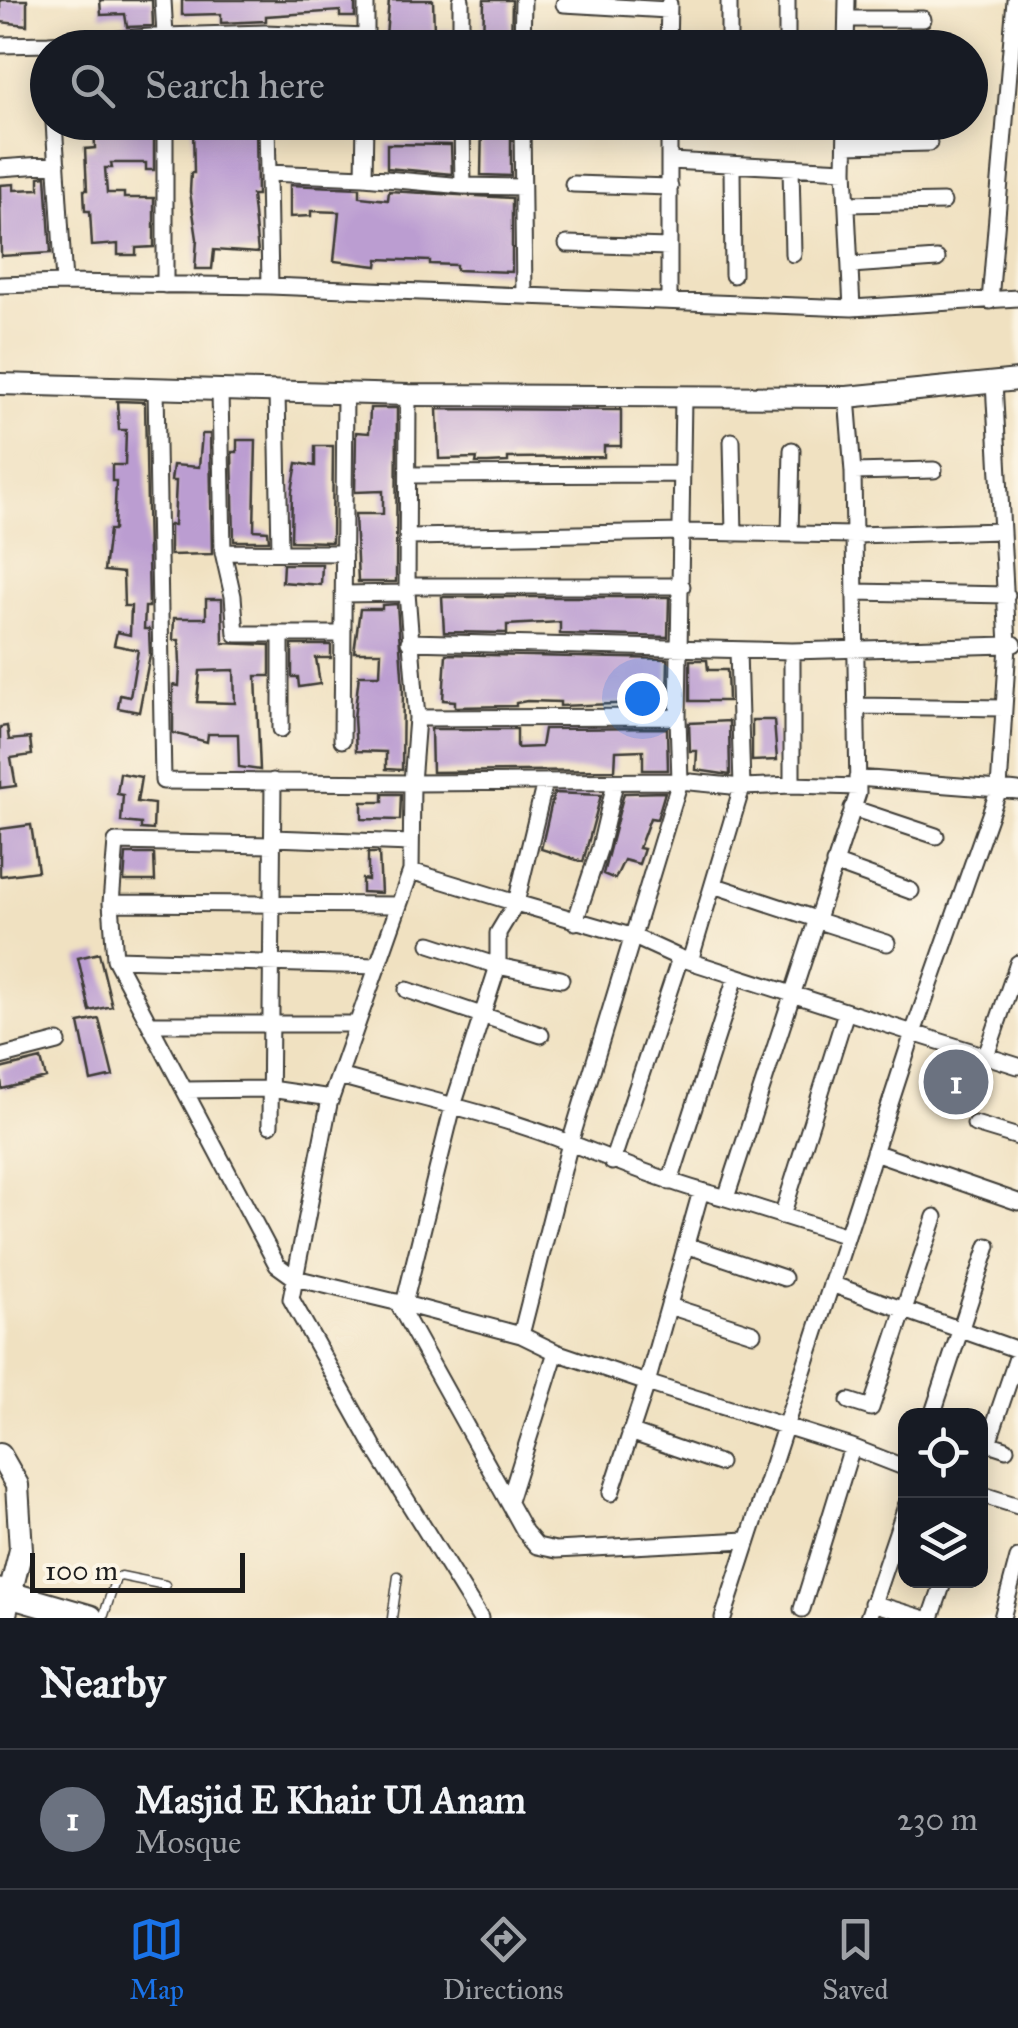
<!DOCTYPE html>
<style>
body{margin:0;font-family:"IM FELL Great Primer",serif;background:#242831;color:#f1f3f6}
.controls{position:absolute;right:30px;bottom:30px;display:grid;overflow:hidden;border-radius:20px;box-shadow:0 5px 25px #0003}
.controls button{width:90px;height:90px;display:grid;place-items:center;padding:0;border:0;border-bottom:2px solid #363941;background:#171b24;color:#f1f3f6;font:50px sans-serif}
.scale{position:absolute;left:30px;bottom:25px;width:215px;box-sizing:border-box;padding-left:10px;border:5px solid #1c1c1c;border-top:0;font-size:28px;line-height:35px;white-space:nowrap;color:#1c1c1c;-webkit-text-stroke:8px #fcf5e5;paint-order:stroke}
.you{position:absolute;left:642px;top:698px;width:35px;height:35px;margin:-25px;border:8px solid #fff;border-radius:50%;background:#1a73e8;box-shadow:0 0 0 15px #1a73e833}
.badge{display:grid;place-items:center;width:65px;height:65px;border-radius:50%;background:#1a73e8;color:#fff;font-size:32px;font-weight:700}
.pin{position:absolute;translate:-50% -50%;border:5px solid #fff;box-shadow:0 2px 10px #0006}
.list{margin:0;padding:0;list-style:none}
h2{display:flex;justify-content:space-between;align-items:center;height:130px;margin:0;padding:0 40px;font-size:42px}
h2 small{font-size:32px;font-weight:400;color:#9ea1a6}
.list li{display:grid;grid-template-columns:65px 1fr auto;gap:30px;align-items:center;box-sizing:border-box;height:140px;padding:0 40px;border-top:2px solid #363941}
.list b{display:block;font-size:38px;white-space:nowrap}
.list p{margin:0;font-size:32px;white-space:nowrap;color:#9ea1a6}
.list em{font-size:32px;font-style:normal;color:#9ea1a6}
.icon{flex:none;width:55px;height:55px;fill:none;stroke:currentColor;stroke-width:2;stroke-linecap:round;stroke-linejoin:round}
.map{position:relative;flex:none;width:1018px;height:1618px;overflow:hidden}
.search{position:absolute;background:#171b24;box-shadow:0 5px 25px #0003;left:30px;right:30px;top:30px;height:110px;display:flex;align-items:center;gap:25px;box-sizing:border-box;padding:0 35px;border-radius:55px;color:#9ea1a6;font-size:38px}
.sheet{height:270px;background:#171b24}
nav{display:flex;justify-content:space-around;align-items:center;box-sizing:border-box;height:140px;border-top:2px solid #363941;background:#171b24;font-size:28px;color:#9ea1a6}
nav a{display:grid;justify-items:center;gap:5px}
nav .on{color:#1a73e8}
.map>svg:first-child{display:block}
.building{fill:#bb9dd1;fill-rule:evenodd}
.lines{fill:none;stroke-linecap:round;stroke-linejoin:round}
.service-casing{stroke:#3c3a35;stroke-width:11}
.minor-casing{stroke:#3c3a35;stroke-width:19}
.tertiary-casing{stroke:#3c3a35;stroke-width:24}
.secondary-casing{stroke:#3c3a35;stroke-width:26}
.trunk-casing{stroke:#3c3a35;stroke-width:29}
.service{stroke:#fff;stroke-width:8}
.minor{stroke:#fff;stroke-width:15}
.tertiary{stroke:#fff;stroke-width:20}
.secondary{stroke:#fff;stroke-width:22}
.trunk{stroke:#fff;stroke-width:25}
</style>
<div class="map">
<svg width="1018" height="1618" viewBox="0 0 1018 1618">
<rect width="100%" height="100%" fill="#fcf5e5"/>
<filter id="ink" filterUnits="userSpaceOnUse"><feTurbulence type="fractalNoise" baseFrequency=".01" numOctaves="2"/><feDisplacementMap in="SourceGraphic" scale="20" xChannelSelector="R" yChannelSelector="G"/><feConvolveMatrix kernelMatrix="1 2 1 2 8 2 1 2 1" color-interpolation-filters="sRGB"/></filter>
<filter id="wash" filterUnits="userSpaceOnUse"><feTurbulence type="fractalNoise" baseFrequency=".0048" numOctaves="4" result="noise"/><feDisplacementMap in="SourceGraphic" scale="40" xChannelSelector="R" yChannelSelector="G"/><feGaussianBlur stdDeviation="2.25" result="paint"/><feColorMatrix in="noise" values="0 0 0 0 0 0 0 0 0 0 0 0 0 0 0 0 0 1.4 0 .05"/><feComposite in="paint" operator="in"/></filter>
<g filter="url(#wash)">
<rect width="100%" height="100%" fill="#f0e1c1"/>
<g id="blocks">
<!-- building -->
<path class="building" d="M0 0H27V25L0 22Z
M100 0H152L153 26 127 27 125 14 101 15Z
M182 0H355V17H340V11L266 16V21L221 23V14L182 15Z
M389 0H433L434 31 450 30V48H385Z
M484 0H512L511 48H483Z
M94 122 154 125V170H146V163H111L112 168H105L107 193H124V198H154V247L136 248V255H118V244L92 246 90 211H85L84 190H87L85 149 95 148Z
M229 122H256L257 195H252L258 253 214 250 212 269H195L197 239 190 192 191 173H194L193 127 229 128Z
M482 122H511V176L481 175Z
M387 144 451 145 452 174 387 168Z
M46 176 51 253 1 256 0 185 14 184V190L39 189V177Z
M290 185 360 188V197L388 200 389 191 512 198V272L456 270V265L430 264V261L378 259 377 266 334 261 339 212 311 211V216L290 217Z
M117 401 145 402 149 607H145L144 629H149L150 655 139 712 118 708 120 695 130 697 138 650 114 645 117 632 130 635 131 606H124L123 573 104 571 109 530H114L116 481H112V465H125L126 430H119Z
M370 408H397L396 582H358L355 514H383V491L355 492 356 432 369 433Z
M437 409 621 410V446H604V457L508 458V462L488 463H476L477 458 439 459Z
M202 434H210L212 554 170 555V525H174L176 481H171L173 465 199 467Z
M237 440H256L254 530 268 531 269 541H234L232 452H237Z
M315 446H333L332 542 291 541 292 491 297 463 315 466Z
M283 564H322L321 585 282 582Z
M442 597H669L668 637 560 634V622L507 625V633L444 632Z
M206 599H222L223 643 270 645V676H256L260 770 239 767 238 734H208L207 742 173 733V685L179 686 180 664 179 640H173L174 618H206ZM234 670 235 703 197 702 200 671Z
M397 604 403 689 402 770 386 769V752L356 751 354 718 359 675H380L381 652H354L360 609H382V605Z
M292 645H331V658H316L320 684 299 687 298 677H292Z
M446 654 668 659 667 702 560 706V702L527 701 516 703V706L455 707V701L443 700Z
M690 660H707L708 670H727L728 701H690Z
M752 720H774L777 760 752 761Z
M729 721 730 775 696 770 697 751H690L689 723Z
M7 726 9 740 30 738 32 755 11 758 16 786 0 788V727Z
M667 728 668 770H643V750L616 751 615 770 432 772 431 729H517V748L541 747 544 729Z
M120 773 141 777 137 802 154 804 153 830 141 829V824L121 822 123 795 117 794Z
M665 792 657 819 650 818 639 848 644 849 639 864 624 860 615 879 603 874 624 793Z
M554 793 601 795 583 862 541 849Z
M383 794H401L400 820 362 819V802H383Z
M31 825 38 871 0 876V829Z
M368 853H379L381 893 362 892V879L368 880Z
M126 854H154L155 881H124Z
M99 953 112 1006 90 1011 78 958Z
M99 1019 113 1076 91 1081 79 1023Z
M41 1059 46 1078 2 1089 0 1069Z
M956 1063 980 1073 971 1109 926 1091 933 1073Z"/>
</g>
</g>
<g filter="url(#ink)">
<use href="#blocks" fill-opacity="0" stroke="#3c3a35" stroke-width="2.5"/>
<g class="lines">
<!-- service casing -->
<g class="service-casing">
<path id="service" d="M103 1618 116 1578 121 1576 165 1585
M392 1618 398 1576"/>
</g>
<!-- minor casing -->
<g class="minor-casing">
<path id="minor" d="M366 0V48
M461 0V48
M787 0V48
M564 4 668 10
M847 19H923
M49 44 165 36 163 0
M0 45 49 44V48
M165 48V36L265 33
M265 48V33L366 37
M522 48 523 0
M668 48 669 4
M729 48V0
M846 48 847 0
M267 122 268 173
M462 122 463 186 522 187
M522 122 524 296 852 308 1018 298
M595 122 669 126
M846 122 845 170 852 308
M846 145 929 143
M670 161 845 170
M732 166 733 275
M0 168 57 164
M791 168 793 254
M364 177 463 186
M573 184 670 187
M848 204 943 202
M567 244 669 247
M851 265 937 259
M64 283 270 286 524 296
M0 285 64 283 54 122
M165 285V122
M270 286 268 173 364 177 365 122
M669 299V122
M990 301 1015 0
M994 382 1008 645 1014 644
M156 388 163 781 412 783 417 718 407 593 408 395
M220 391 223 552 233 596 236 634H343
M277 392 280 552
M732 441 734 534
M853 472 934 470
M408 475 681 474
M790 534 792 450
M409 537 683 532 854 535 1002 531
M223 552 344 553
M407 586H682
M855 592 1007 595
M343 594 407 593
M281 637V729
M409 642 792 651 1008 645 999 789 857 778
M792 651V785L858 787
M856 706 1004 708
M417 718 678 717
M342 740 345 393
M545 782 516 903 634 937 680 958 913 1033 999 789 1018 791
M852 808 936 836
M273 838 411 843
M273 845 116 842 111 903 115 959 277 1265 295 1278 404 1304
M834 863 911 891
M411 871 516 903 498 933V966L453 1106 404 1304 521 1335 556 1352 647 1383 701 1191 726 1198 858 793 853 472 847 397
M713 885 816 919
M111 903 399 905
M815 920 887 943
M575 922 600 847 615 783
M430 944 498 966 561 979
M115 959 378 966
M690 961 742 787 738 650
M407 990 541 1035
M150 1024H357
M986 1056 1018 963
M0 1057 58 1042
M339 1076C416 1097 496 1114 570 1143 614 1160 656 1178 701 1191
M185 1090 270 1089 331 1098
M975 1124 1018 1137
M270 1125 273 781
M874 1152 1018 1202
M612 1162 680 958
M670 1182 736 977
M726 1198 847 1236 913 1033 1018 1066
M782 1216 846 1012
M686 1245 784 1278
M831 1284 1018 1350
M397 1302 525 1532 537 1546 556 1550 746 1540
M669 1306 753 1333
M521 1335 570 1143 680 781 678 717 683 397
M849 1401 871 1408 935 1217
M932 1416 988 1246
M630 1432 719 1463
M1006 1449 988 1443 1018 1355
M611 1493 647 1383 852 1447 906 1468
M980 1494 1018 1506
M509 1501 556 1352
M872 1603 922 1618
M802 1609 852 1447
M480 1618 375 1449 291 1299 329 1104 411 871 412 783 680 781 742 787 792 785
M723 1618 847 1236
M868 1618 906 1506
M931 1618 944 1580
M1002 1618 1018 1558"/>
</g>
<!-- tertiary casing -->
<g class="tertiary-casing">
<path id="tertiary" d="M0 384 408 395 847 397 1018 380"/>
</g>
<!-- secondary casing -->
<g class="secondary-casing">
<path id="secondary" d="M0 1455 17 1485 21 1550 4 1618"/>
</g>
<!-- trunk casing -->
<g class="trunk-casing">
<path id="trunk" d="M0 1592 90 1618"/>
</g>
<!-- service -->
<use href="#service" class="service"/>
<!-- minor -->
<use href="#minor" class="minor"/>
<!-- tertiary -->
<use href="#tertiary" class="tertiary"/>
<!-- secondary -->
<use href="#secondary" class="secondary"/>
<!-- trunk -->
<use href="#trunk" class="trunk"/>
</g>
</g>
</svg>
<div class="controls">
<button><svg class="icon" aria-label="locate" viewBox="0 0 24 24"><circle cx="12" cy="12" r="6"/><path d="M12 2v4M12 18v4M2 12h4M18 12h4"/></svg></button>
<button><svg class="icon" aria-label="layers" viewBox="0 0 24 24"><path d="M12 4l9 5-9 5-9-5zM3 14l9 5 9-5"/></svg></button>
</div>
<div class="scale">100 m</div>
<div class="you"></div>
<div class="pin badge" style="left:956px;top:1082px;background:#6b7280">1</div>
<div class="search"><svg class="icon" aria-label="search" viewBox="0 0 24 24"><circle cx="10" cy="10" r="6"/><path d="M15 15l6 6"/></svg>Search here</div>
</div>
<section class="sheet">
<h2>Nearby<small></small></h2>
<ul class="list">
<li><span class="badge" style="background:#6b7280">1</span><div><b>Masjid E Khair Ul Anam</b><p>Mosque</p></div><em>230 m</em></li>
</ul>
</section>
<nav>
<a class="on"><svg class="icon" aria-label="map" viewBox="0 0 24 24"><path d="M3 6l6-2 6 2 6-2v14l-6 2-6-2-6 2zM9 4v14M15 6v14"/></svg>Map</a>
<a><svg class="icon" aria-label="directions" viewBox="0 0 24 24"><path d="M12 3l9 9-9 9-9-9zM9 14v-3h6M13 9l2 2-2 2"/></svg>Directions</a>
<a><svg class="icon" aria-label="saved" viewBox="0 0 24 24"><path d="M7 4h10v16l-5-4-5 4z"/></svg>Saved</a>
</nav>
